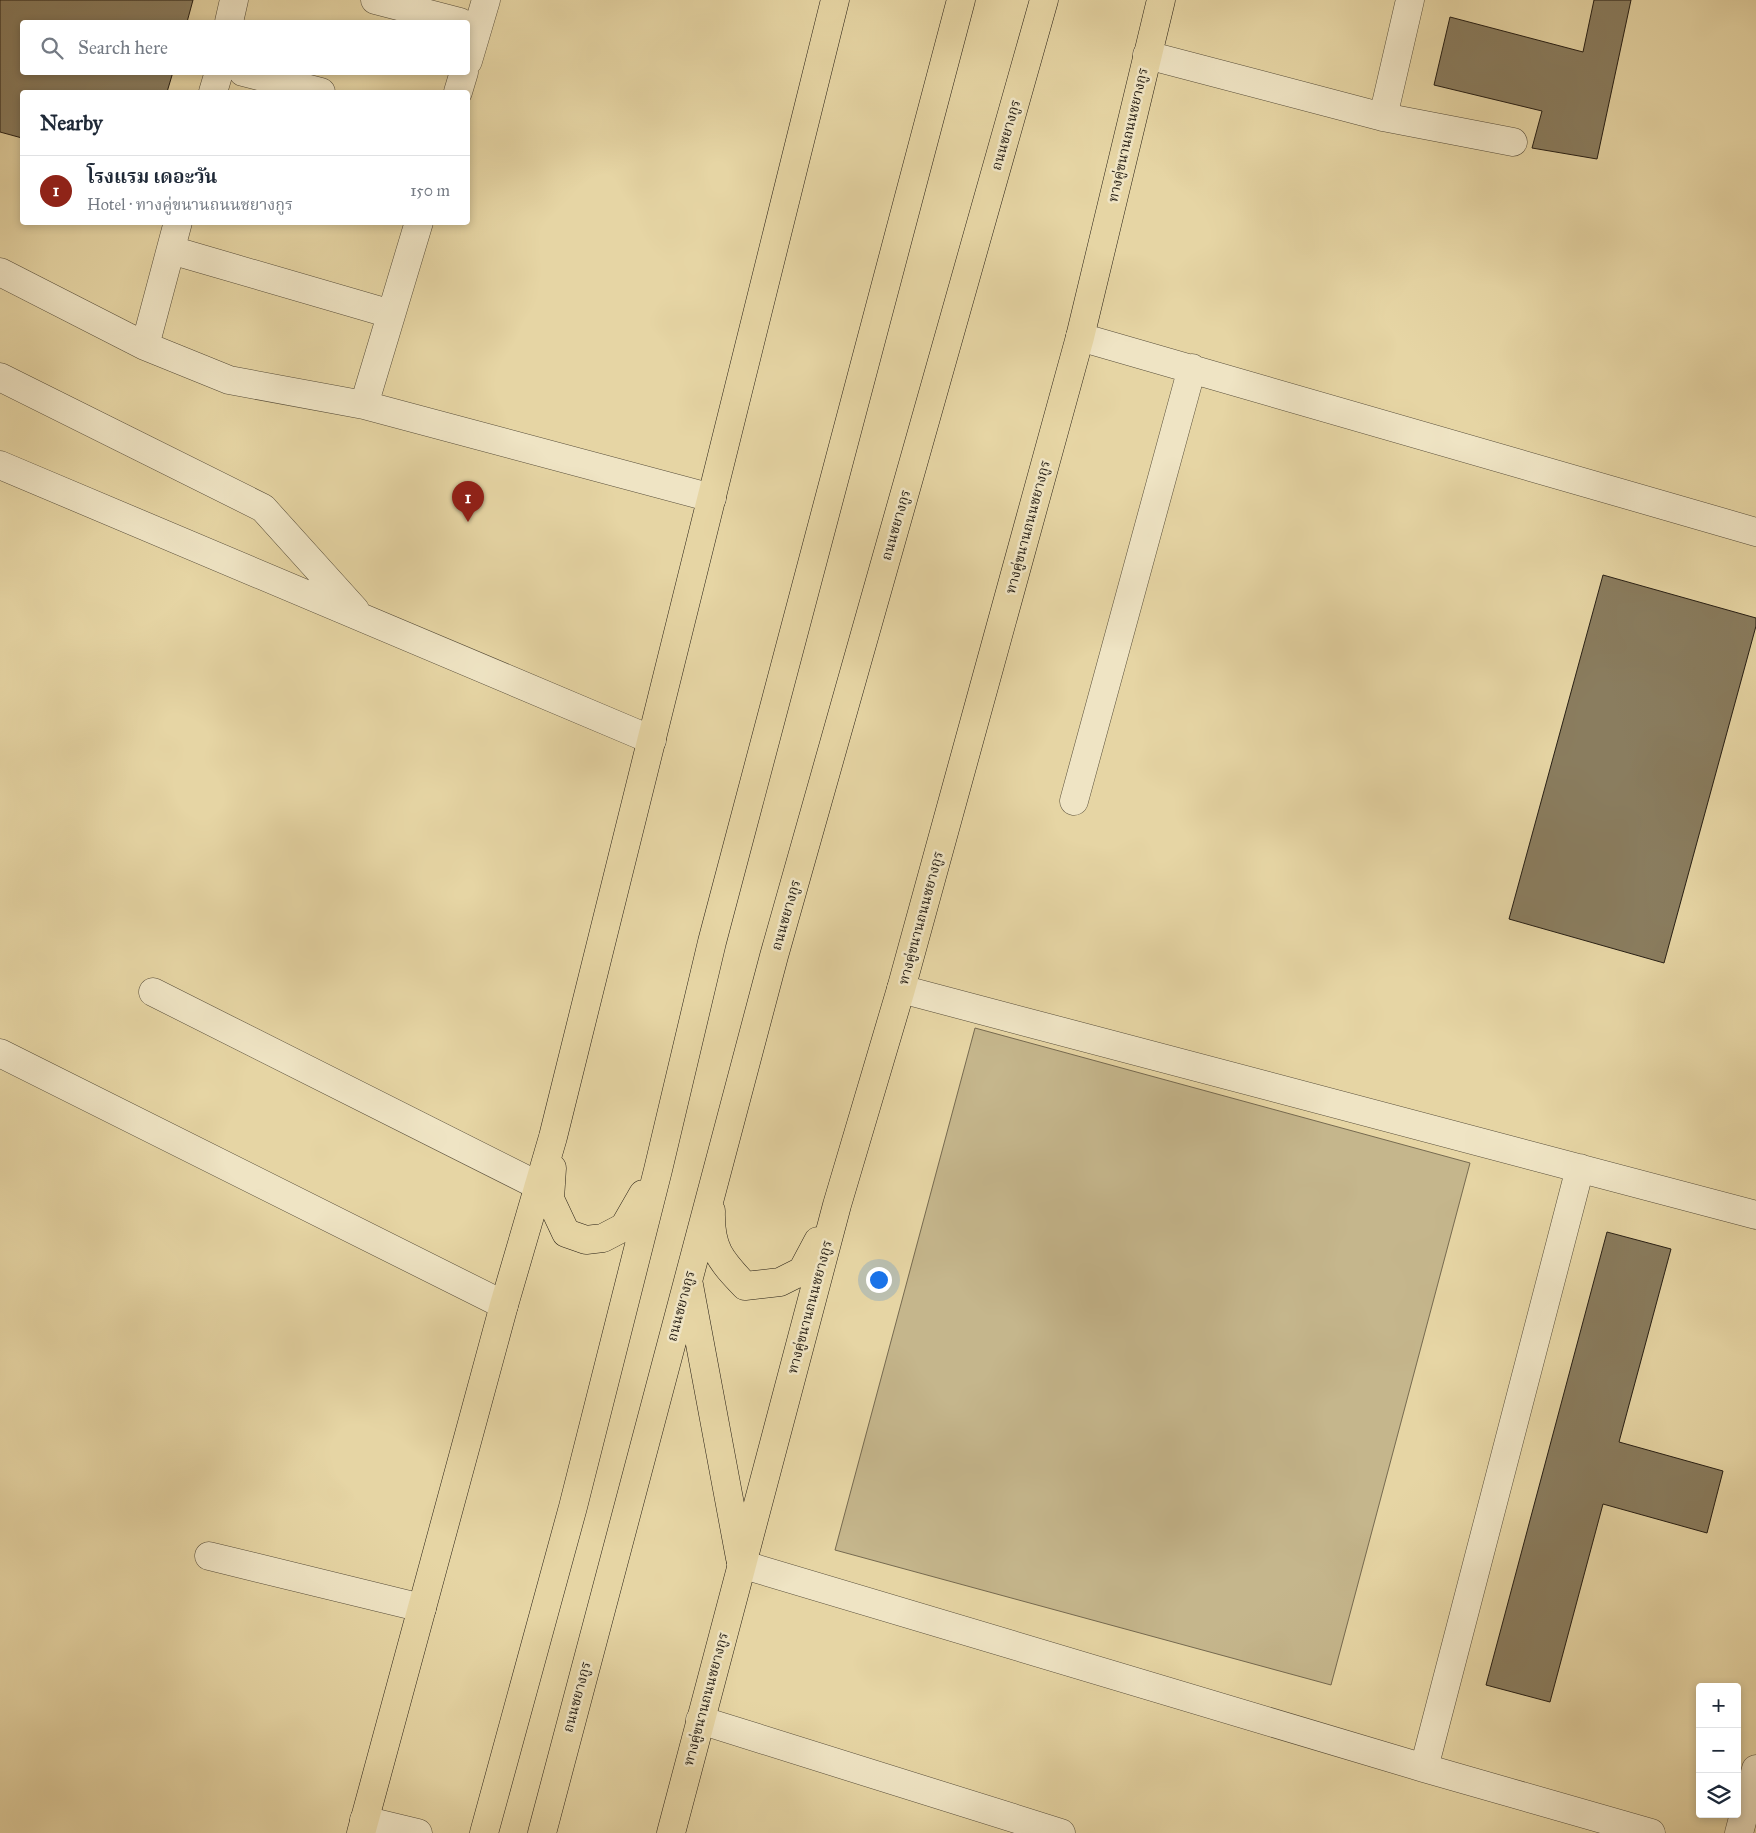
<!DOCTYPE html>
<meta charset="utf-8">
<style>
body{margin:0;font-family:"IM FELL Great Primer","Noto Serif Thai",serif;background:#f2f2f3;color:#1f2937}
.controls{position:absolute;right:15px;bottom:15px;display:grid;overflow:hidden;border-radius:5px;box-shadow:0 2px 8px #0003}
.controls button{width:45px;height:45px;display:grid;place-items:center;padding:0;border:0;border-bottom:1px solid #e0e1e3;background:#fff;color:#1f2937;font:25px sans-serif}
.you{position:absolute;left:878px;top:1279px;width:18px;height:18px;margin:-12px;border:4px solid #fff;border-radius:50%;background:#1a73e8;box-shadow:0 0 0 8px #1a73e833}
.badge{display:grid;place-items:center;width:32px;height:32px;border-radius:50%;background:#8f2418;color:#fff;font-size:16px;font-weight:700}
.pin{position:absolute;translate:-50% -41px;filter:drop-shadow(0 1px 2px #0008)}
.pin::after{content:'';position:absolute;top:26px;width:18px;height:15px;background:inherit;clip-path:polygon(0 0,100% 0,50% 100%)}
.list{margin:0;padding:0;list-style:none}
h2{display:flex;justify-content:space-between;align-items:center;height:65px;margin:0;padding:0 20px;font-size:21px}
h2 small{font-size:16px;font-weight:400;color:#747a83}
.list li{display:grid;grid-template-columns:32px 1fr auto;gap:15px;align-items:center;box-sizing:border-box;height:70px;padding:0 20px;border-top:1px solid #e0e1e3}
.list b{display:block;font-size:19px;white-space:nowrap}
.list p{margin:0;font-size:16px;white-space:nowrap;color:#747a83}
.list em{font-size:16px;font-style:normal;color:#747a83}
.icon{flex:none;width:28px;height:28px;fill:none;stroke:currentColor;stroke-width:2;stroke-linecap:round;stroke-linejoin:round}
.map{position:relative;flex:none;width:1756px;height:1833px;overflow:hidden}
.search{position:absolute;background:#fff;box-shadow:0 2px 8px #0003;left:20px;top:20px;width:450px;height:55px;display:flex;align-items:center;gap:12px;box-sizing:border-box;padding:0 18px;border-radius:5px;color:#747a83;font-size:19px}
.panel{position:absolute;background:#fff;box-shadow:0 2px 8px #0003;left:20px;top:90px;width:450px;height:135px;border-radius:5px}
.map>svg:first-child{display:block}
.green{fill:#c5b68c;stroke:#766a50}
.building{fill:#8a7d5f;stroke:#261e14}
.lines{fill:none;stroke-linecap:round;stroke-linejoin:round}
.minor-casing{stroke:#564c38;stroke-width:29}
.major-casing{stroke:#261e14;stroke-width:29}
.minor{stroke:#efe4c4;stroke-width:28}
.major{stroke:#e6d5a4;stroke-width:28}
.labels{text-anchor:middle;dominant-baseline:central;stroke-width:5;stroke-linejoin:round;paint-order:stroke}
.street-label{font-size:14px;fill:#261e14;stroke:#efe4c4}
</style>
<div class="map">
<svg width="1756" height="1833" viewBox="0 0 1756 1833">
<rect width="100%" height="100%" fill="#e6d5a4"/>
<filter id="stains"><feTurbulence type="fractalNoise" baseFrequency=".004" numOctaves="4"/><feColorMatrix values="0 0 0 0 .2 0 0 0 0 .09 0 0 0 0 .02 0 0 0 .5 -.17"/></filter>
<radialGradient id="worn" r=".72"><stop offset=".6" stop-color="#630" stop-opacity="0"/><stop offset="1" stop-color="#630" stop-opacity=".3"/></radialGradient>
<!-- green -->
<path class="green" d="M975 1028 1470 1163 1331 1685 835 1550Z"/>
<!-- building -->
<path class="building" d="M0 0H193L187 22H22V72H173L167 92H22V138L0 132Z
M1594 0H1631L1597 159 1532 148 1542 111 1434 85 1450 17 1583 52Z
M1603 575 1756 618V626L1664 963 1509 919Z
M1607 1232 1671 1249 1619 1442 1723 1471 1707 1533 1603 1504 1550 1702 1486 1685Z"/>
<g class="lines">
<!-- minor casing -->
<g class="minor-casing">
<path id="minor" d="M375 0 460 22
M229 22 234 0
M1147 55 1383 117 1513 142
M468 61 486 0
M243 72 321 92
M213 92 219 72
M458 92 464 72
M1383 117 1410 0
M419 222 364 405 712 498
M171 250 391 314
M0 272 145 346 229 380 364 405
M1080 337 1756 532
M145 346 178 222
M0 377 263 508 355 610
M0 465 652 740
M1074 801 1192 368
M901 989 1756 1215
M153 992 539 1186
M0 1053 504 1305
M209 1556 422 1608
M741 1564 1424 1768 1651 1833
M700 1720 1061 1833
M1424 1768 1580 1168
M364 1820 418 1833
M1739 1833 1756 1769"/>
</g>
<!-- major casing -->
<g class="major-casing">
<path id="major" d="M552 1168 550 1199 566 1233 586 1240 603 1238 624 1227 643 1194
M711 1211C710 1248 720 1260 745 1286L780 1282 802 1271 818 1241
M689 1285 740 1558
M361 1833 504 1305 553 1137 835 0
M484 1833 573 1507 658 1170 712 942 961 0
M542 1833 774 956 1044 0
M671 1833 837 1205 901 989 1080 337 1161 0"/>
</g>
<!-- minor -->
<use href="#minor" class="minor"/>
<!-- major -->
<use href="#major" class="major"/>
</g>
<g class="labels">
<!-- street labels -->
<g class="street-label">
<text transform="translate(1006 135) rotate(-74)">ถนนชยางกูร</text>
<text transform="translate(1128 135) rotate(-77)">ทางคู่ขนานถนนชยางกูร</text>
<text transform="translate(896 525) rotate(-74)">ถนนชยางกูร</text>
<text transform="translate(1028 527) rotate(-75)">ทางคู่ขนานถนนชยางกูร</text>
<text transform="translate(786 915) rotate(-74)">ถนนชยางกูร</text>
<text transform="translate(921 918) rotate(-75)">ทางคู่ขนานถนนชยางกูร</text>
<text transform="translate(681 1306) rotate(-75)">ถนนชยางกูร</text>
<text transform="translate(810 1307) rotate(-75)">ทางคู่ขนานถนนชยางกูร</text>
<text transform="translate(577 1697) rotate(-75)">ถนนชยางกูร</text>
<text transform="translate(706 1699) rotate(-75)">ทางคู่ขนานถนนชยางกูร</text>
</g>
</g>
<rect width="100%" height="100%" filter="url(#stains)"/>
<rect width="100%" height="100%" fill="url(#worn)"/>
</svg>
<div class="controls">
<button>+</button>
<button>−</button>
<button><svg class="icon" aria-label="layers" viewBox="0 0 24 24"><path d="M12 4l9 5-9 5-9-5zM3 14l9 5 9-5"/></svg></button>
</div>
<div class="you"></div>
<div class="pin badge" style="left:468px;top:522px">1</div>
<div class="search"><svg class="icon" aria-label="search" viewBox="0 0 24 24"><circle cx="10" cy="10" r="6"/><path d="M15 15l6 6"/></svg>Search here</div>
<section class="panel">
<h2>Nearby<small></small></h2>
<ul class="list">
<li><span class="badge">1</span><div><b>โรงแรม เดอะวัน</b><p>Hotel · ทางคู่ขนานถนนชยางกูร</p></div><em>150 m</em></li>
</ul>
</section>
</div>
